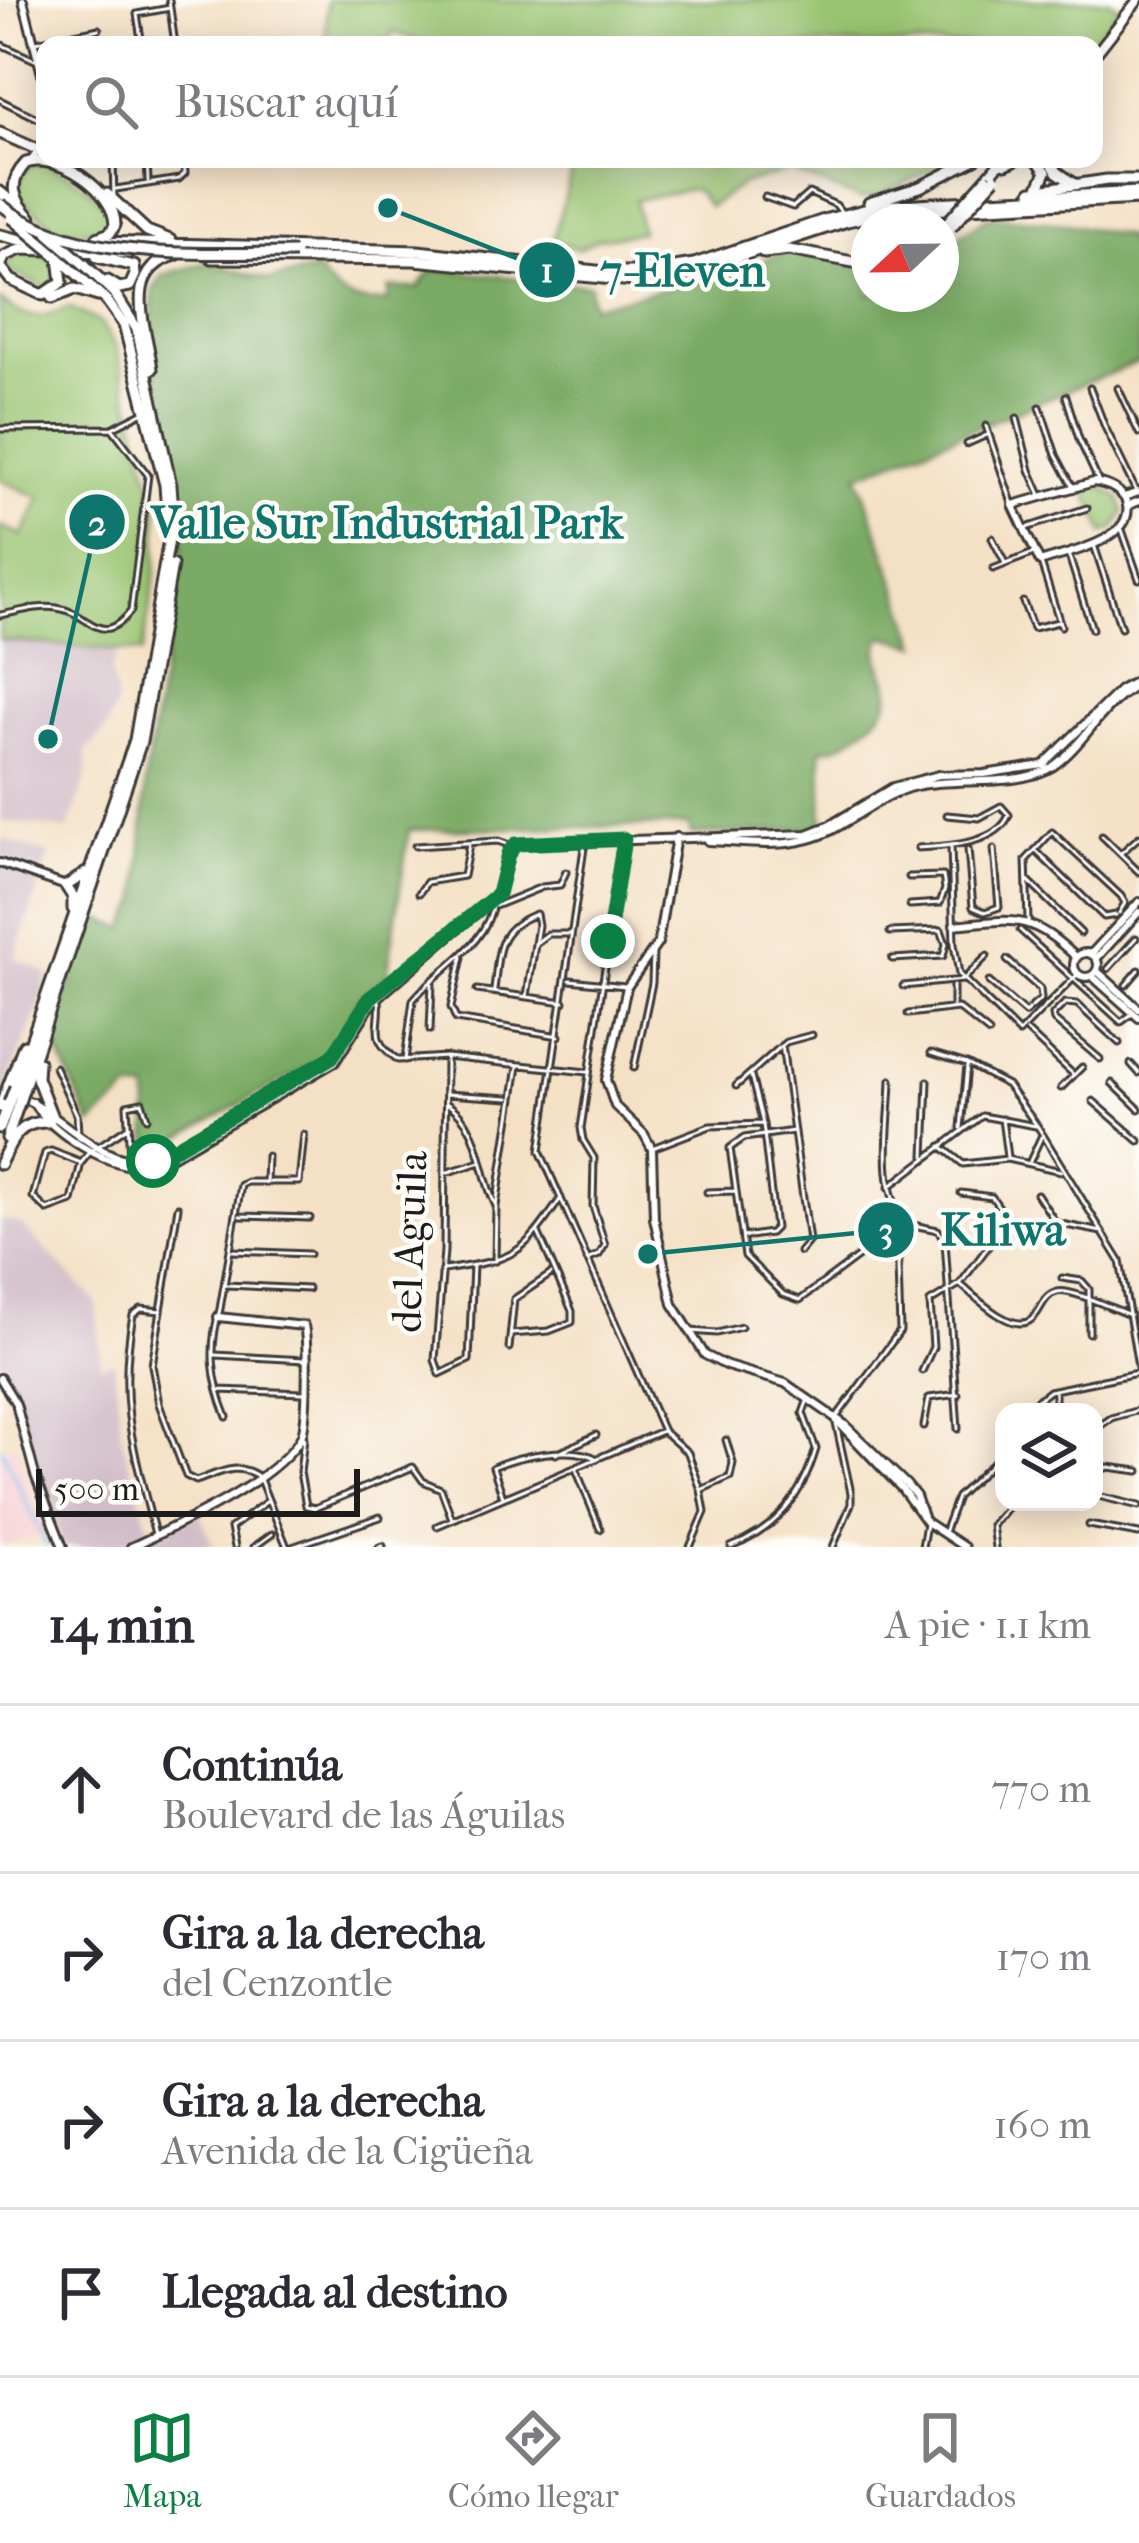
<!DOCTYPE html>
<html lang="es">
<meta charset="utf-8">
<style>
body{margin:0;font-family:"IM FELL French Canon",serif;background:#f2f2f3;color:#2b2b33}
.controls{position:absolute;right:36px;bottom:36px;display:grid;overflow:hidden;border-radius:24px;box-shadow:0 6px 30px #0003}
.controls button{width:108px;height:108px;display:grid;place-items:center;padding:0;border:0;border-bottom:3px solid #e1e1e2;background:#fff;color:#2b2b33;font:60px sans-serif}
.compass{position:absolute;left:851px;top:204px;width:108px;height:108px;border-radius:50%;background:#fff;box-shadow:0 6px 30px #0003;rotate:248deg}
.scale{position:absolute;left:36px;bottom:30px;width:324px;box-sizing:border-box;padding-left:12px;border:6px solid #1c1c1c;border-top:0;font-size:33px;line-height:42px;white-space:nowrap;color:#1c1c1c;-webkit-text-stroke:9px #fdfcf7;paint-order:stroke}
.stop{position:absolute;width:36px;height:36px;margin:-27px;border:9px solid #0b8043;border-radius:50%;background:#fff}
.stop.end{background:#0b8043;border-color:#fff;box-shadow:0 3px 12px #0008}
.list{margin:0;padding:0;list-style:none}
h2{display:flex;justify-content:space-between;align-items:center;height:156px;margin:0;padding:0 48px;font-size:51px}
h2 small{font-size:39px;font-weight:400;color:#7c7c81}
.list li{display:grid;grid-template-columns:78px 1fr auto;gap:36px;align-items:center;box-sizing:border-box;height:168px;padding:0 48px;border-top:3px solid #e1e1e2}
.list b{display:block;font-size:45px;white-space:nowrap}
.list p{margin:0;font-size:39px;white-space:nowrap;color:#7c7c81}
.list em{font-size:39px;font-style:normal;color:#7c7c81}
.icon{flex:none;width:66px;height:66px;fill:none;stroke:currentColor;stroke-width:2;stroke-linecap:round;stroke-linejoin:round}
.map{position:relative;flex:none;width:1139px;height:1547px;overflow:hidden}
.search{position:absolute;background:#fff;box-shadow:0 6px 30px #0003;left:36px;right:36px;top:36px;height:132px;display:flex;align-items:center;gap:30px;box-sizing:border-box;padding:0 42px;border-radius:24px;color:#7c7c81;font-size:45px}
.sheet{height:828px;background:#fff}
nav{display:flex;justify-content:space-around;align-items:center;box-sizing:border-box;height:168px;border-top:3px solid #e1e1e2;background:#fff;font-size:33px;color:#7c7c81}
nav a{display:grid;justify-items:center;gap:6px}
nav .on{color:#0b8043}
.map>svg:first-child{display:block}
.built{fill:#f6cfd6}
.industrial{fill:#d1bdc9}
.green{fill:#99c471;stroke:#5a7046;stroke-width:3}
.forest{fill:#7aaa63;stroke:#4b6340;stroke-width:3}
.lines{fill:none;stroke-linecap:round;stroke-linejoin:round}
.stream{stroke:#77bdee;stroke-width:3}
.minor-casing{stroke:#3c3935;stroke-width:9}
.tertiary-casing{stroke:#3c3935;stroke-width:12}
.secondary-casing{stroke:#3c3935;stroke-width:12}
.primary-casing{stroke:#3c3935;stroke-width:14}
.trunk-casing{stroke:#3c3935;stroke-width:15}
.minor{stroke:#fff;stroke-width:3}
.tertiary{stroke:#fff;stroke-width:6}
.secondary{stroke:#fff;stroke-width:6}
.primary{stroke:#fff;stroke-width:8}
.trunk{stroke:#fff;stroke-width:9}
.trunk-bridge-casing{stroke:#3c3935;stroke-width:15;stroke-linecap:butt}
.trunk-bridge{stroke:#fff;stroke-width:9}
.route{stroke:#0b8043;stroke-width:15}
.labels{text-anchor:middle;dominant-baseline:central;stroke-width:9;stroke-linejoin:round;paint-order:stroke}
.street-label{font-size:42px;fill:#1c1c1c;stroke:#fdfcf7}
.leader{fill:none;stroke:#0f766e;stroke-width:4.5}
.callout-dot{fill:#0f766e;stroke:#fdfcf7;stroke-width:4.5}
.mark-label{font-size:36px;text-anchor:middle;font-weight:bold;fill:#fff}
.callout-label{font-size:45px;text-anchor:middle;font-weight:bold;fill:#0f766e;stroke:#fdfcf7;stroke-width:9;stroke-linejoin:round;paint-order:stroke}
</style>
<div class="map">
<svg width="1139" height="1547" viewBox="0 0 1139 1547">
<rect width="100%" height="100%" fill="#fdfcf7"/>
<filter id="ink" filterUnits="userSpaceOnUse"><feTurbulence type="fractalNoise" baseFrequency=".00833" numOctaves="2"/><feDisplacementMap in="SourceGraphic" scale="24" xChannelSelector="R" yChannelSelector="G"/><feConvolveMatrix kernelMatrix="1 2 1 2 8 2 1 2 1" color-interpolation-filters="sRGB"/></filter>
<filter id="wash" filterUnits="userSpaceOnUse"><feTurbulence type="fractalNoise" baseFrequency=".004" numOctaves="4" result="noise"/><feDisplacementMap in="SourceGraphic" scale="48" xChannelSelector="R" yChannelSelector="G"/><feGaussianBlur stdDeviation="2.7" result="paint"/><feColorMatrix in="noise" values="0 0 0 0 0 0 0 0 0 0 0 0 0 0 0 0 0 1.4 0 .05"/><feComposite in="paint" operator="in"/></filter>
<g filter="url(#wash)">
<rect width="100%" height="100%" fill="#f4e0c4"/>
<!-- built -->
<path class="built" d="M17 1443 27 1482 48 1533 0 1547V1449Z"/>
<!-- industrial -->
<path class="industrial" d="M0 640 117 652 111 673 117 701 108 727 86 752 88 773 68 830 0 821Z
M0 838 49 854 15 958 48 974 39 1007 0 1098Z
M0 1219 21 1224 96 1302 101 1366 114 1362 122 1438 149 1530 114 1547H64L15 1398 0 1374Z
M200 1513 213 1547H140L175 1526Z"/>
<!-- green -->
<path class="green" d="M327 0H1109L1120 8 1090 45H431L394 32 383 45H326Z
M575 159H956L883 193 860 199 790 171 742 184 709 207 697 191 690 189 635 200 641 232 597 239 578 249 553 240Z
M43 162C73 176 97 189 113 220L109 230 59 231 19 197C18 180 24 164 43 162Z
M44 253 59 269 58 281 47 289 11 272 6 265 15 254Z
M0 300C24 320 40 320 68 307L100 322 116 347 158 512 156 572 142 653 0 640V526L22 535 41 498 0 480Z
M1099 485 1120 498 1124 512 1115 528 1104 533 1086 490Z"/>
<!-- forest -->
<path class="forest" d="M989 216 1062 223 1126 236 1139 269V362L858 475 918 645 882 636C865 678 920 685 863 729 849 740 840 749 821 749L823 828 691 835 689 825 409 830 387 976 359 998 330 1054 176 1140 151 1144 148 1139V1091H129L91 1125 52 1037 90 914 125 929 139 899 146 773 183 543 151 338 153 290 162 275 208 262 269 280 317 270C336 298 355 304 388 301L389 288H418L433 269 590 285 592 306 692 282 790 251 869 264V294H941V248Z"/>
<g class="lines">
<!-- stream -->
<path class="stream" d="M1 1447 47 1547"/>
</g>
</g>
<g filter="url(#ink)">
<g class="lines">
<!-- minor casing -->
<g class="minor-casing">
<path id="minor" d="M169 0 175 45
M36 42 99 29
M0 44 37 61
M142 45 137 14 170 8
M0 100 45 122
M113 159 114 199
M147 159 148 181
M116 189 179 179 185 173 184 159
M765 197 793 207 809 193 836 205 842 213
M1090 388 1105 427 1136 491
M1118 388 1139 433
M1066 396 1079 439 1098 480
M1040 407 1056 455 1072 485
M1017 418 1030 470 1041 495
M986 426 1012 503
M0 429 112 428 144 412
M967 444 987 435
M1026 528 1087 508
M1122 530 1139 579
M992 538 1005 563
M1094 545 1121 628
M1069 556 1092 629
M1041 563 1061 626
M993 569 1036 552
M1023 602 1033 628 1058 622
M0 615C18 612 39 605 57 608 90 612 100 650 131 611L148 475 112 428
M1102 836 1139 872
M585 841 540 1151 663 1431 688 1453 701 1490 705 1512 690 1547
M415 846 498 841 512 846
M951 846 954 944 959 974 1019 1033 1078 974
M918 848C946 846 997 845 1009 815L1001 806 979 818 947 815
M968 849 973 907 985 912 999 907 994 849
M1035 850 1104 917 1116 915
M1121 853 1139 837
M909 877 943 876 945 889 940 903 910 905
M1027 880 1081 933
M419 893 427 882 463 876 469 845
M495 906 542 887 560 885 566 872
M1028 921 1026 860 1052 832 1121 896 1125 903 1119 913
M1020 930 1121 1022 1132 1014
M890 932 941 930 946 944
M536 943 548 934H571
M462 957 451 1007 456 1019 559 1036
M892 959 943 956 946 944
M1108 969 1136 938
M570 980 625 986
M989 982 1025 1013 1041 999 1040 989 1007 960
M1126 985 1139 970
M903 986 963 980 987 956
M953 986V1006
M477 990 564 1002
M494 990C499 952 495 929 536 914L538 925 527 996
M379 1000C382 1029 367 1038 398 1060L446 1057 587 1072
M908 1014 958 1008 989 1033
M430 1030 432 984
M1027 1031 1074 1075
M782 1045 809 1241 800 1252
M931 1053 967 1064 1007 1085 1038 1127 1120 1261 1139 1372
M446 1057 444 1251 435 1360 440 1374 469 1360 473 1265
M1100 1059 1054 1020 1053 1015 1065 1003 1077 1004 1119 1043
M405 1060 413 1000C437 969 490 945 493 900
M1131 1064 1139 1073
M55 1067 77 1115 78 1134
M634 1068 652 983 653 953
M891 1080C890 1126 877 1184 905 1223
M1112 1083 1139 1109
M736 1086 786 1042 812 1035
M1061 1088 1082 1067
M446 1094 509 1098
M1093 1101 1139 1141
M446 1103C483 1126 478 1170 495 1204
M1002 1119 1007 1157
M961 1128 967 1066
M794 1131 744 1138 730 1148 745 1256 783 1294 800 1300 879 1241 905 1229
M941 1146 963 1164 1007 1159 1061 1171
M655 1147 710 1126 762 1124
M925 1156 928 1081
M130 1158 127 1105 142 1102 147 1118
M1030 1161 1041 1137
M81 1163 51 1151 45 1153 33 1197 47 1210 72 1201 81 1163 91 1151 129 1126
M445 1173 481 1162
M266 1183 267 1156
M889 1187 982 1116 1036 1126
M707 1192 735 1191
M961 1193 992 1197 1022 1240
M1037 1194 1056 1223 1102 1232
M178 1207 152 1365 159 1404 186 1476 196 1481C219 1473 238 1461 259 1477L287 1547
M240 1216 310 1218
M908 1224 938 1230 945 1241 958 1429
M743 1237 770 1233 775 1228 763 1124 751 1076
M233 1251 309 1254
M587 1260 599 1255 605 1245 593 1206 594 1158 583 1140 581 1128 624 841
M495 1261 496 1206 518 1066
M444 1270C515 1259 521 1257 561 1198
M1062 1278 1082 1281 1089 1289V1333
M960 1284C974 1295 1013 1336 1032 1319 1042 1311 1042 1296 1057 1292 1071 1288 1115 1310 1130 1315
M226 1285 308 1289
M690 1331 717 1333 741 1327
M511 1334 549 1331 572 1322V1311L538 1232
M509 1348 514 1299 551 1274
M215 1355 305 1360
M922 1371 933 1347 930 1302 960 1284 1009 1219
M218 1390 304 1393
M1055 1391V1412
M1022 1412 1049 1391 1137 1373
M227 1417C212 1380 208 1348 220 1309L241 1185 247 1182H299L304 1135
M924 1426 929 1398 958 1394
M1094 1430 1111 1418 1139 1410
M304 1438 300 1472 306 1506 315 1508 413 1467 423 1481 441 1489 452 1519
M556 1454 596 1435
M576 1469 600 1529
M1094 1473 1108 1467 1139 1471
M703 1489 730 1477 733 1463 726 1440
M1094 1495 1139 1506
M503 1497 493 1467C517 1456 574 1444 597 1459
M1089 1525 1139 1534
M437 1526 662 1431
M945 1530 957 1497 1004 1452
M155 1534C134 1451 117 1401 133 1315L141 1309 161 1311
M235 1547 231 1528 266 1502
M254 1547 272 1534
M292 1547 380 1517
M379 1547 383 1546
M731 1547C777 1529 802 1496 816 1449L803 1413 808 1399
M833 1547 851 1504V1493L835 1419 900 1331 898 1266 906 1224
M922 1547 926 1524
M995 1547 992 1525 1012 1502"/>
</g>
<!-- tertiary casing -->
<g class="tertiary-casing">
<path id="tertiary" d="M1094 482C1107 484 1120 489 1126 501 1139 540 1065 553 1040 562L1013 505Z
M1124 497 1139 492
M1127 506 1139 501
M676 837 658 943 627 987 606 1080 615 1106 644 1134 652 1149 654 1218 673 1304 705 1355 727 1366 785 1383 844 1424 906 1484 916 1496 923 1517
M0 863 66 886
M954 925C1015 919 1029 913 1076 957
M1074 965a12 12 0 1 1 24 0a12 12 0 1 1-24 0Z
M1091 954 1139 902
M1096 959 1139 912
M1097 971 1139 1009
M1092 976 1139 1018
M0 1378 16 1404 35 1475 63 1547
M837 1421 902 1489 926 1522 964 1547
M131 1547C176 1526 277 1481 301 1437 308 1423 308 1343 304 1326L218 1317"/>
</g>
<!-- secondary casing -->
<g class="secondary-casing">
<path id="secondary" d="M23 0 45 86
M32 160 45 139
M708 841C738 842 771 847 800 841 844 834 872 796 916 786 955 777 1018 788 1052 767 1085 745 1102 702 1139 685
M18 1096C63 1114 95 1163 149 1162L332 1057 370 998 438 946
M33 1102C51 1134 118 1175 155 1166L335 1062 373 1002 498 894 509 850 516 844 807 834 830 825 893 787 939 775 984 774 1043 765 1120 690 1139 679"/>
</g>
<!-- primary casing -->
<g class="primary-casing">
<path id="primary" d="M1094 56 1138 0"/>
</g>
<!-- trunk casing -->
<g class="trunk-casing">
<path id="trunk" d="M0 133 45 153
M1037 159 1046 172 1038 189
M1050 159 1057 172 1073 183
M1006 164 1017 159
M987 178 1003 159
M1032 191 1107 180H1139
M0 192 17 206
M107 194 147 231 170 240
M869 203 920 187 975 159
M31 218C14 200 6 184 26 163 58 152 115 191 115 225L110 233 97 238
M869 225 864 236 869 253
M0 235 21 240 60 241
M101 242 418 251 605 272H642L694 264 827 219 880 206 1139 192
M764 253 789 250 869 265
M97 257 134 266 135 275 130 286 119 288 108 281
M59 258 62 282 43 295 11 280 0 266 5 256 21 249 129 253
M212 258 414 260 634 281 685 274 847 221 891 212 1139 199
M85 265 115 294 137 329 171 485 175 536
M52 298 75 289 98 296
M152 369C146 325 121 270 176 255
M73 909V897L66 886 86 873
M15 1087 135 740 169 539 165 485 124 325 107 301 60 259
M23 1090 141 742 172 565
M0 1107 24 1045
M0 1128 9 1103
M7 1138 18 1106
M0 1164C11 1141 18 1121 48 1122L52 1117 37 1078 38 1062"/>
</g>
<!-- minor -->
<use href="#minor" class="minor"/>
<!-- tertiary -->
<use href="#tertiary" class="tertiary"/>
<!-- secondary -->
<use href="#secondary" class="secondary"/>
<!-- primary -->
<use href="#primary" class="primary"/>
<!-- trunk -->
<use href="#trunk" class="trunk"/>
<!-- trunk-bridge casing -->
<g class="trunk-bridge-casing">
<path id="trunk-bridge" d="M0 204C74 263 204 253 295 253
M12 218 57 256
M945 225 987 178
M951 227 995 178
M48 233 85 265
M9 1103 15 1087
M18 1106 23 1090"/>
</g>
<!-- trunk-bridge -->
<use href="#trunk-bridge" class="trunk-bridge"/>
</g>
</g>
<g class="lines" filter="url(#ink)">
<!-- route -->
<path class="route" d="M153 1161 332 1057 370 998 498 894 508 854 516 844 624 839 608 941"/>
</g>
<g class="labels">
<!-- street labels -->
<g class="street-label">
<text transform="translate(410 1242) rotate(-88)">del Aguila</text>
</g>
</g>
<!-- callouts -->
<path class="leader" d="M388 208L547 270M48 739L97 522M648 1254L886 1230"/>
<g class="callout-dot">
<circle cx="388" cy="208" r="12"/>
<circle cx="48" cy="739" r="12"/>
<circle cx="648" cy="1254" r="12"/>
<circle cx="547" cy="270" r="30"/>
<circle cx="97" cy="522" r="30"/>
<circle cx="886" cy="1230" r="30"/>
</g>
<g class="mark-label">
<text x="547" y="282">1</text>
<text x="97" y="535">2</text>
<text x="886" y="1242">3</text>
</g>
<g class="callout-label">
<text x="683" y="286">7-Eleven</text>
<text x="387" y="538">Valle Sur Industrial Park</text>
<text x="1003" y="1245">Kiliwa</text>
</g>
</svg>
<div class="controls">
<button><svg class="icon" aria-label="layers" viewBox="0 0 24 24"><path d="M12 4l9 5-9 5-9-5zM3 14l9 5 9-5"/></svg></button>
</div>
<svg class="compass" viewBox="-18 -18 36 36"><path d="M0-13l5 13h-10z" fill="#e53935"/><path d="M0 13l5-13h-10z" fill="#7c7c81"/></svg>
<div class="scale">500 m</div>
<div class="stop" style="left:153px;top:1161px"></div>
<div class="stop end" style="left:608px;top:941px"></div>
<div class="search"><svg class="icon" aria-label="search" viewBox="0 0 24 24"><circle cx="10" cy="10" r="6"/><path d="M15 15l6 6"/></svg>Buscar aquí</div>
</div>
<section class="sheet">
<h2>14 min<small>A pie · 1.1 km</small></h2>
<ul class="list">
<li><svg class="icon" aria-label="ahead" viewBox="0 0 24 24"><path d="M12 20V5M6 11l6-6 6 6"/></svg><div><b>Continúa</b><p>Boulevard de las Águilas</p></div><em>770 m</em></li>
<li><svg class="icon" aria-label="right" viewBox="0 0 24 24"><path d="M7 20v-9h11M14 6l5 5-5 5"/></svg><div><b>Gira a la derecha</b><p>del Cenzontle</p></div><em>170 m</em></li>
<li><svg class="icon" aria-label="right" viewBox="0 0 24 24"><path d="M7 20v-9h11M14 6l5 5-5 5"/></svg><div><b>Gira a la derecha</b><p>Avenida de la Cigüeña</p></div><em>160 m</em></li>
<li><svg class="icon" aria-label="arrive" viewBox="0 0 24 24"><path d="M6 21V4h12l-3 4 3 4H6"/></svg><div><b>Llegada al destino</b></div></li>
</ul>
</section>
<nav>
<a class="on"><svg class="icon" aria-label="map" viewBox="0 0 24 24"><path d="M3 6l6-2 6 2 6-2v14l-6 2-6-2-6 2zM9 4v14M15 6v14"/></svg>Mapa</a>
<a><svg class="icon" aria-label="directions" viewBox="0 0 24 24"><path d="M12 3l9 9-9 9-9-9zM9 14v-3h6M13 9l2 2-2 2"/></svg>Cómo llegar</a>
<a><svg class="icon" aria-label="saved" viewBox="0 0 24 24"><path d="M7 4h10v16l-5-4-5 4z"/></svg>Guardados</a>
</nav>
